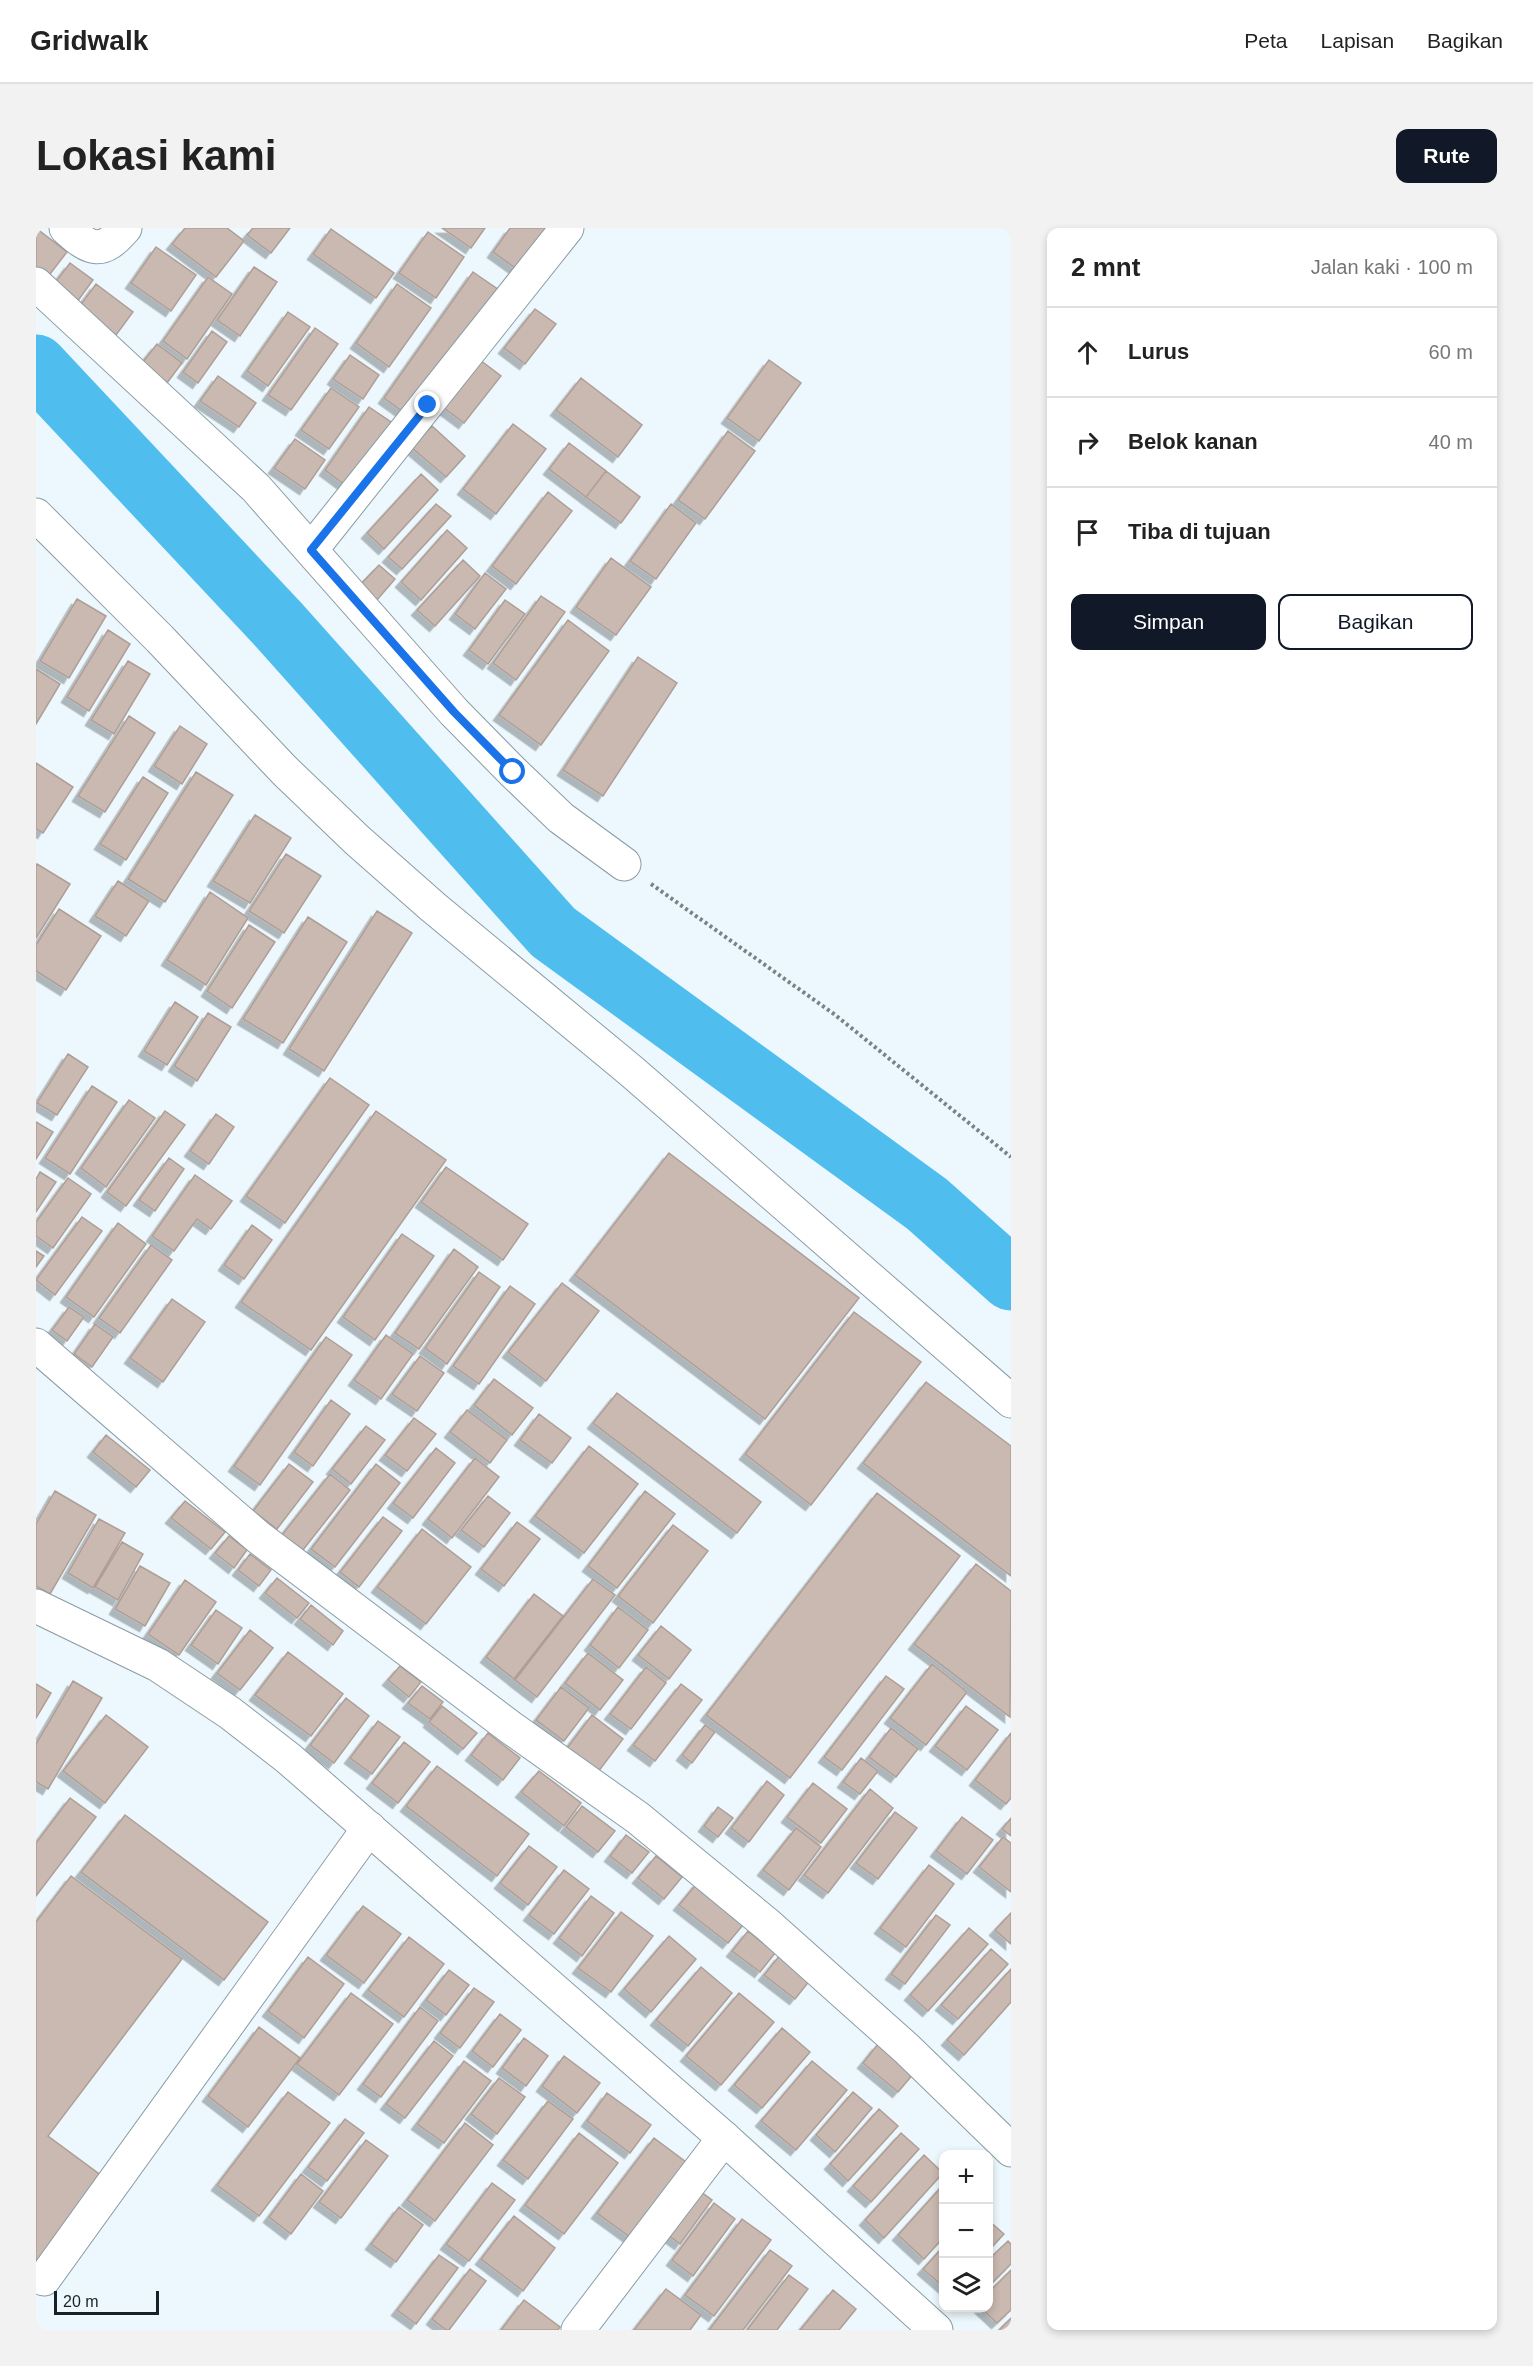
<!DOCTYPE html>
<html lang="id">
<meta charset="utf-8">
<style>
body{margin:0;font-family:Helvetica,sans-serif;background:#f2f2f2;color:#222}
.controls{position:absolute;right:18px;bottom:18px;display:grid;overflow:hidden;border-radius:12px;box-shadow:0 3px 9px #0003}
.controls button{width:54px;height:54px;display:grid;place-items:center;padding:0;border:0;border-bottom:2px solid #e0e0e0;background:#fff;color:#222;font:30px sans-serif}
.scale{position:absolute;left:18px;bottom:15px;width:105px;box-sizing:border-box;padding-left:6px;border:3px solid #1a2124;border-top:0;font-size:16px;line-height:21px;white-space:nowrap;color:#1a2124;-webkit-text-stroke:4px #ecf8fd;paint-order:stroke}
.stop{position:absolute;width:18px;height:18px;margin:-14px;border:4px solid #1a73e8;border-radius:50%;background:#fff}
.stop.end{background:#1a73e8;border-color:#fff;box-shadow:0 2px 6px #0008}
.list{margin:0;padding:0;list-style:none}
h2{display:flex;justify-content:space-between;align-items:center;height:78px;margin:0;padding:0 24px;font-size:26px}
h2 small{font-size:20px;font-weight:400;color:#767676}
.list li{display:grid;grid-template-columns:39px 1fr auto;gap:18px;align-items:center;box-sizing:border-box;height:90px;padding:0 24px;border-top:2px solid #e0e0e0}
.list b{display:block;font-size:22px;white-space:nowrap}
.list em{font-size:20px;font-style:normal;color:#767676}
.actions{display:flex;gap:12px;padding:18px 24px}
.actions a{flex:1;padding:14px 0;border:2px solid #111827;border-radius:12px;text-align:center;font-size:21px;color:#111827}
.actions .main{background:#111827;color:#fff}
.icon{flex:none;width:33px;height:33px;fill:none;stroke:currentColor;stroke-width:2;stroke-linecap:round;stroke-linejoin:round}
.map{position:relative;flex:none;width:975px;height:2102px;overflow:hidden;border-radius:12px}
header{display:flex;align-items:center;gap:36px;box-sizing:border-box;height:84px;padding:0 30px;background:#fff;border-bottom:2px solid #e0e0e0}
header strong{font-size:28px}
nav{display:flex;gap:33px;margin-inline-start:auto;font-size:21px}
.intro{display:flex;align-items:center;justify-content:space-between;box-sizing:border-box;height:144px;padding:0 36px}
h1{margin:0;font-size:42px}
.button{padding:15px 27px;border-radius:12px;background:#111827;color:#fff;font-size:21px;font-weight:700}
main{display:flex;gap:36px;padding:0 36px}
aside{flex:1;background:#fff;border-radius:12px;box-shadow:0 3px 9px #0003}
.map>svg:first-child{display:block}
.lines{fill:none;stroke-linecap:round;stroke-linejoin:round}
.river{stroke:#4fbeee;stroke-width:63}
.building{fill:#cab9b0;stroke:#af9e96;stroke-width:1.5;filter:url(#shadow)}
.minor-casing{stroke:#8b9ca5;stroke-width:35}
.tertiary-casing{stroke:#8b9ca5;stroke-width:35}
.path{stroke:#798286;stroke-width:4;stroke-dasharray:3 3;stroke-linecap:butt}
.minor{stroke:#fff;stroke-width:33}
.tertiary{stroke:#fff;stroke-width:33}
.route{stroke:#1a73e8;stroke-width:8}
</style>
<header>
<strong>Gridwalk</strong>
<nav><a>Peta</a><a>Lapisan</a><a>Bagikan</a></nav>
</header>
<div class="intro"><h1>Lokasi kami</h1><a class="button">Rute</a></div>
<main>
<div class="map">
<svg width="975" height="2102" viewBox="0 0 975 2102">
<defs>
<filter id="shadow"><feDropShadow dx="-5.5" dy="5.5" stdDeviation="0" flood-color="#0004"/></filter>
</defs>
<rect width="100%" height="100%" fill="#ecf8fd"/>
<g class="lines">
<!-- river -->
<path class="river" d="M0 138 241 395 517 704 891 976 975 1051"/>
</g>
<!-- building -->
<path class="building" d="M0 0 31 24 11 50 0 42Z
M149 0H191L208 13 180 49 136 16Z
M217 0H254L235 25 211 7Z
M406 0H449L435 20Z
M474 0H511L482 42 457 24Z
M295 1 358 45 340 70 277 26Z
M392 4 428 29 400 70 363 45Z
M120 19 160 47 135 83 95 55Z
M34 35 57 52 41 74 18 56Z
M218 39 241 54 204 108 181 92Z
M437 44 463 62 374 189 348 170Z
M172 49 196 66 151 131 127 113Z
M60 56 97 84 80 107 43 79Z
M361 56 395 80 353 139 320 115Z
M499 81 520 96 489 136 468 120Z
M252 84 274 99 232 158 211 143Z
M279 100 302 116 255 182 232 167Z
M176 103 191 114 162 155 147 144Z
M121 116 146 135 131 155 106 135Z
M314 127 343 147 327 171 297 151Z
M444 132 465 148 428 195 408 180Z
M733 132 765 155 723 213 691 190Z
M182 148 220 175 203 199 164 173Z
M545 150 606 197 582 229 520 182Z
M295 160 323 179 293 221 265 202Z
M333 179 358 196 313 260 289 242Z
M477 196 510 221 460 286 427 261Z
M396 198 429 228 410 249 376 220Z
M692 203 719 223 669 291 642 272Z
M259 211 289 232 269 261 238 240Z
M533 215 570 243 550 269 513 241Z
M570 243 604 269 585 295 550 269Z
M385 246 402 262 348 321 331 305Z
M512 264 536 283 480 356 456 338Z
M400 276 415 288 366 341 352 329Z
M635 276 660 295 620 351 594 333Z
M411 302 431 320 385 372 365 354Z
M575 330 615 359 580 407 540 379Z
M427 332 444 348 399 398 381 382Z
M343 337 359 351 340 373 323 358Z
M449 345 470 361 439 401 419 386Z
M505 368 529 384 480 452 457 435Z
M41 371 70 388 33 450 4 433Z
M469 372 489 386 452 436 433 422Z
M532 392 573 423 505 517 463 487Z
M72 402 94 416 53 483 31 469Z
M602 429 641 455 567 568 527 542Z
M92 433 114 446 78 506 55 492Z
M0 441 24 456 0 496Z
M93 488 119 505 69 584 42 568Z
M144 498 171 516 146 556 118 538Z
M0 535 37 559 7 605 0 601Z
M160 544 197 567 129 674 92 651Z
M107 549 132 565 90 632 64 616Z
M219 587 255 610 214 675 177 653Z
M250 626 285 648 248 705 213 683Z
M1 636 34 656 0 710V638Z
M82 653 113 673 90 708 59 688Z
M174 664 212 690 170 757 131 732Z
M23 681 65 708 30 762 0 743V717Z
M341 683 376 705 288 843 253 821Z
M272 689 311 714 247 815 207 791Z
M213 697 239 714 196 780 171 763Z
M139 774 162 789 131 837 108 823Z
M172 785 195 799 161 853 138 838Z
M32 826 52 839 21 887 1 875Z
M294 850 333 877 249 995 210 968Z
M56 858 81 874 34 946 9 930Z
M93 872 119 890 70 959 45 940Z
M129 883 149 897 90 978 71 964Z
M340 883 410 932 275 1122 205 1074Z
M180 886 198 899 173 936 154 923Z
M0 894 17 904 0 931Z
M633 925 823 1070 729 1191 539 1047Z
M133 930 148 941 119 983 103 972Z
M410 939 492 996 467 1032 385 974Z
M4 944 20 954 0 984V951Z
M159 947 196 973 175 1001 161 991 138 1023 116 1008Z
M32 950 55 966 17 1020 0 1008V994Z
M46 989 66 1003 19 1067 0 1052Z
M82 995 110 1016 58 1089 30 1069Z
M216 997 236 1012 208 1051 188 1037Z
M366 1006 398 1028 339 1112 307 1089Z
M115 1017 136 1032 84 1105 63 1090Z
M418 1021 442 1039 383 1121 359 1105Z
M0 1023 8 1028 0 1039Z
M443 1044 464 1059 411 1136 389 1120Z
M526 1055 563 1083 510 1153 472 1124Z
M474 1058 499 1076 443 1156 417 1138Z
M136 1071 169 1094 127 1154 94 1130Z
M33 1079 48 1089 31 1113 16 1102Z
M818 1084 885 1134 775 1277 709 1226Z
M59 1096 77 1109 56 1139 38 1126Z
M350 1107 377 1126 345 1171 318 1152Z
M290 1109 316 1127 224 1257 198 1238Z
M384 1128 408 1145 381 1183 356 1166Z
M458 1151 497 1180 476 1207 438 1177Z
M890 1154 975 1218V1348L827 1235Z
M581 1165 725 1274 701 1305 557 1195Z
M295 1172 314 1186 277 1238 258 1224Z
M431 1182 471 1212 454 1235 414 1204Z
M503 1186 535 1210 516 1235 484 1212Z
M378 1190 400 1206 371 1243 349 1227Z
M330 1198 349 1212 315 1256 296 1241Z
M70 1207 114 1242 100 1259 57 1224Z
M553 1218 602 1256 548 1325 499 1288Z
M400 1220 419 1235 377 1290 357 1275Z
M439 1230 463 1249 416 1310 392 1291Z
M253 1236 277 1254 241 1301 217 1283Z
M340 1236 364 1255 299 1339 275 1321Z
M294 1246 314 1262 267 1322 246 1307Z
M19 1263 60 1287 14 1366 0 1358V1296Z
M609 1263 639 1286 581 1360 552 1338Z
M841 1265 924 1328 754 1550 670 1487Z
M452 1268 474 1285 448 1319 425 1302Z
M149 1273 189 1304 175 1321 135 1290Z
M347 1289 366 1303 323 1359 304 1344Z
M63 1291 89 1305 57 1360 32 1345Z
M481 1294 504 1311 468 1358 445 1341Z
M637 1297 672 1323 617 1395 582 1368Z
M386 1301 435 1339 390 1396 341 1359Z
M193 1308 211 1322 198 1340 179 1325Z
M86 1314 107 1326 82 1372 59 1359Z
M214 1326 235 1342 223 1358 202 1342Z
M940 1336 975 1363 974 1489 878 1416Z
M104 1338 134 1355 109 1398 79 1381Z
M241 1350 273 1375 261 1390 229 1365Z
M557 1351 579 1367 501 1469 479 1452Z
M149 1352 180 1374 143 1427 112 1406Z
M498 1366 527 1388 478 1451 450 1429Z
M275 1377 307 1403 297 1417 264 1391Z
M582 1379 612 1402 583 1440 554 1417Z
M180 1382 206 1400 182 1436 155 1417Z
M625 1398 655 1422 633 1451 602 1427Z
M214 1402 237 1420 204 1462 181 1445Z
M252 1424 307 1466 275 1508 219 1467Z
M552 1425 587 1452 564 1482 529 1455Z
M896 1436 931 1464 890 1517 854 1490Z
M364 1438 385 1454 373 1469 352 1452Z
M610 1439 630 1455 595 1501 574 1486Z
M850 1448 868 1461 806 1542 788 1529Z
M37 1453 66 1470 12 1561 0 1554V1516Z
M0 1456 15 1465 0 1490Z
M645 1456 666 1472 619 1533 597 1517Z
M386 1458 407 1474 394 1491 372 1475Z
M525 1459 553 1480 528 1513 500 1492Z
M310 1470 333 1488 298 1535 274 1517Z
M406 1478 441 1505 427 1521 393 1494Z
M930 1478 962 1502 931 1542 899 1518Z
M70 1487 112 1519 69 1575 27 1543Z
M556 1487 587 1511 562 1544 531 1520Z
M342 1493 364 1509 336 1546 314 1530Z
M669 1497 679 1504 656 1535 646 1527Z
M855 1500 882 1521 860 1549 833 1529Z
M452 1505 484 1530 467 1552 435 1527Z
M975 1505V1570L970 1576 939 1552Z
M368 1514 394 1534 362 1575 336 1555Z
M825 1530 842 1543 824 1566 807 1554Z
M401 1538 493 1606 461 1648 370 1578Z
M503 1543 545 1575 528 1598 485 1564Z
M731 1553 748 1567 713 1614 695 1600Z
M777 1555 811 1581 785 1615 751 1589Z
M834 1561 857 1580 792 1665 768 1647Z
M34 1570 60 1589 0 1668V1615Z
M546 1578 579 1603 562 1624 530 1599Z
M682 1579 697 1590 682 1609 668 1598Z
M859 1584 881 1600 842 1651 820 1635Z
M89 1587 232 1694 188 1752 45 1644Z
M926 1589 957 1612 931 1646 900 1623Z
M975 1590V1608L966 1601Z
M760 1600 785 1619 753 1662 727 1642Z
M590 1607 613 1624 596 1645 574 1628Z
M967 1609 975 1615V1664L943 1639Z
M493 1618 521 1639 492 1677 464 1655Z
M620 1628 646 1649 628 1671 602 1650Z
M893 1637 918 1656 870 1719 844 1700Z
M528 1642 553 1661 518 1706 493 1687Z
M35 1648 146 1731 12 1908 70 1951 0 2043V1694Z
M662 1654 711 1692 692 1715 643 1677Z
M555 1668 578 1685 546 1728 523 1710Z
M327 1678 365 1706 328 1755 290 1727Z
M585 1684 617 1708 575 1764 542 1740Z
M975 1685V1716L959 1702Z
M900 1687 914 1697 869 1756 855 1746Z
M933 1700 952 1716 892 1783 874 1767Z
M712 1703 739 1725 724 1744 696 1723Z
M633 1708 660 1731 615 1784 588 1761Z
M373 1709 408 1736 368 1789 332 1762Z
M955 1721 972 1736 922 1791 905 1777Z
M744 1727 775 1751 759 1771 728 1747Z
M272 1729 308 1756 268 1810 232 1783Z
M665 1739 696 1765 652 1818 620 1792Z
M975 1741V1774L928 1827 911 1812Z
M413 1742 433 1757 410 1787 390 1772Z
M438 1760 458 1774 424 1820 404 1805Z
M315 1765 357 1796 303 1867 261 1836Z
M703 1765 738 1794 685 1857 650 1828Z
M384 1779 402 1793 345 1869 327 1856Z
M464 1786 485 1802 457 1839 436 1823Z
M223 1799 264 1830 212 1899 172 1868Z
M746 1800 774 1824 726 1880 698 1857Z
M488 1810 512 1828 490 1858 466 1840Z
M398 1813 417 1828 369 1890 350 1876Z
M842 1816 878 1845 862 1864 827 1835Z
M528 1828 564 1855 541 1885 506 1858Z
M428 1833 455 1853 408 1915 381 1896Z
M776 1833 811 1862 760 1922 725 1893Z
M463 1850 489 1869 461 1906 435 1886Z
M252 1864 294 1895 223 1988 181 1957Z
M817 1864 836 1880 799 1924 780 1907Z
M571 1865 615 1897 594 1925 551 1893Z
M512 1873 537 1891 492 1951 467 1932Z
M843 1881 862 1898 812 1953 794 1936Z
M309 1891 328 1905 291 1953 272 1939Z
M429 1895 457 1917 399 1993 371 1972Z
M543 1905 582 1935 528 2006 489 1977Z
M865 1905 883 1921 835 1974 817 1958Z
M618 1910 658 1940 602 2015 561 1985Z
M330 1912 352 1928 305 1990 283 1974Z
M888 1927 907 1945 848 2010 829 1992Z
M265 1946 287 1963 255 2006 233 1989Z
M456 1955 479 1972 433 2033 410 2016Z
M908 1956V2009L888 2031 862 2007Z
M657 1958 676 1972 644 2016 624 2001Z
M678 1975 699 1991 657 2048 636 2032Z
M363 1979 387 1997 360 2034 335 2016Z
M478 1988 519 2020 487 2063 445 2031Z
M706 1991 735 2012 678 2088 649 2067Z
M952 1992 968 2006 952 2023Z
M972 2013 975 2016V2036L952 2059V2032Z
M908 2018V2059L887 2041Z
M734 2022 756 2038 707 2102H673Z
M403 2027 422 2040 380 2096 361 2082Z
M434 2041 450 2053 413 2102H410L396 2091Z
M975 2042V2082L961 2095 945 2080H952V2065Z
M753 2047 772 2061 741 2102H711Z
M630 2061 665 2087 654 2102H598Z
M797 2062 820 2081 803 2102H764Z
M488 2072 524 2099 522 2102H465Z
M975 2090V2102H963Z"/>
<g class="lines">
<!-- minor casing -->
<g class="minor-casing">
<path id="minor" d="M30 0C55 23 66 27 89 0
M0 56 220 260 418 484 477 544 525 590 588 636
M0 287 124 411 248 542 321 612 397 679 594 842 975 1173
M275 322 531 0
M0 1117 222 1309 474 1499 602 1590 732 1697 871 1821 975 1922
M8 2051 333 1600
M542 2102 688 1910"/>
</g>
<!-- tertiary casing -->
<g class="tertiary-casing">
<path id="tertiary" d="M0 1378 122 1437 194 1485 252 1530 688 1910 900 2102"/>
</g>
<!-- path -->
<path class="path" d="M615 656 798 786 975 929"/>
<!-- minor -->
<use href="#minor" class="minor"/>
<!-- tertiary -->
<use href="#tertiary" class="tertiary"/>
</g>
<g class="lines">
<!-- route -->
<path class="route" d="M392 177 275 322 418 484 477 544"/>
</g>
</svg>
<div class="controls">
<button>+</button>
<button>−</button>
<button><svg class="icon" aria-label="layers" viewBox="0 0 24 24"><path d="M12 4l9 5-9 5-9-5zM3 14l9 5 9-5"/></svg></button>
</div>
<div class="scale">20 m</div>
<div class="stop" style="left:477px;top:544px"></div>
<div class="stop end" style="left:392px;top:177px"></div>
</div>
<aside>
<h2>2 mnt<small>Jalan kaki · 100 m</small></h2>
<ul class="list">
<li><svg class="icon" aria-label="ahead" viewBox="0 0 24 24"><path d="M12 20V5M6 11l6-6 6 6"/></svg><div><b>Lurus</b></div><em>60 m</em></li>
<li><svg class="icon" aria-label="right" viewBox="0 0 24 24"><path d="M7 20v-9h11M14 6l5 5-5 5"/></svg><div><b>Belok kanan</b></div><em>40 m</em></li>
<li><svg class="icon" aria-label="arrive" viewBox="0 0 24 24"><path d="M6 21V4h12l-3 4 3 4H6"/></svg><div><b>Tiba di tujuan</b></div></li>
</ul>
<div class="actions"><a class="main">Simpan</a><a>Bagikan</a></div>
</aside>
</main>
